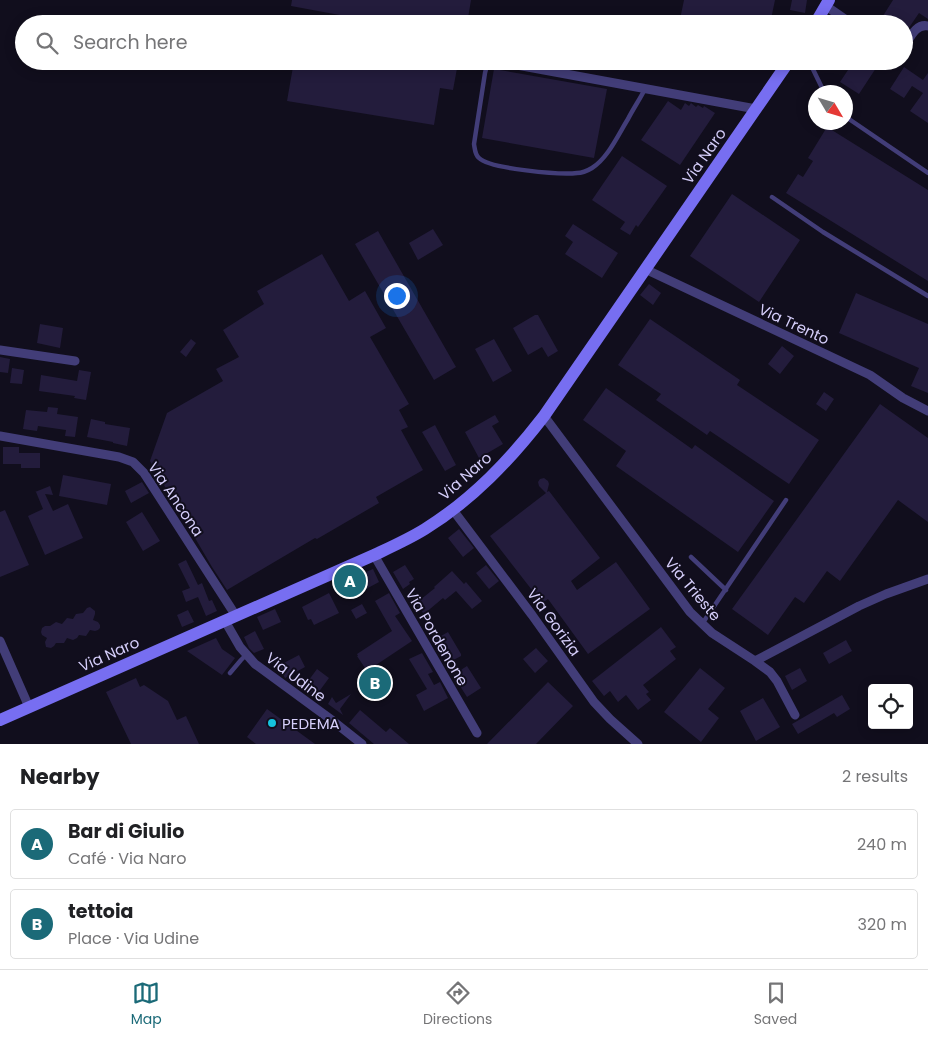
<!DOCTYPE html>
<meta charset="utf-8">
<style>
body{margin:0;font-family:Poppins,sans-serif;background:#f6f6f6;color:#202124}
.controls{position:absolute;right:15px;bottom:15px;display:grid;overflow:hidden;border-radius:5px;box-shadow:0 2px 12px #0003}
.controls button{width:45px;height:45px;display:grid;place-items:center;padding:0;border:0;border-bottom:1px solid #e0e0e0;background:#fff;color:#202124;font:25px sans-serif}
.compass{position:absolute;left:808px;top:85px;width:45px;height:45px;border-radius:50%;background:#fff;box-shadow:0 2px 12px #0003;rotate:128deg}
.you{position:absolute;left:396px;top:295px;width:18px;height:18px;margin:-12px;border:4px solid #fff;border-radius:50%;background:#1a73e8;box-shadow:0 0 0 8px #1a73e833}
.badge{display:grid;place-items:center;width:32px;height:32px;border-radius:50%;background:#1b6a78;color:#fff;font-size:16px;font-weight:700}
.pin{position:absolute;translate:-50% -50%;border:2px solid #fff;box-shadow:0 1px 5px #0006}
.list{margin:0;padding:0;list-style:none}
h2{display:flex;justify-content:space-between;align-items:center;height:65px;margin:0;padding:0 20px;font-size:21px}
h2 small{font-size:16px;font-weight:400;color:#757577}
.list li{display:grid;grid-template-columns:32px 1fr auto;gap:15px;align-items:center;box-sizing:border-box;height:70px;margin:0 10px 10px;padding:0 10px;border:1px solid #e0e0e0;border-radius:5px}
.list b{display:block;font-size:19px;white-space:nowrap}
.list p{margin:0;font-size:16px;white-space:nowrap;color:#757577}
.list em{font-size:16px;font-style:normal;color:#757577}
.icon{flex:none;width:28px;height:28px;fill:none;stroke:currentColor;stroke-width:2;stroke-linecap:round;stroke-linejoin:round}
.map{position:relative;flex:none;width:928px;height:744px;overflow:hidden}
.search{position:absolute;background:#fff;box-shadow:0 2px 12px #0003;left:15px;right:15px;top:15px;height:55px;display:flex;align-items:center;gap:12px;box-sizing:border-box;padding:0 18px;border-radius:28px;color:#757577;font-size:19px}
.sheet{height:225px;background:#fff}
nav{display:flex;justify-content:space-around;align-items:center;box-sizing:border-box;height:70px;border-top:1px solid #e0e0e0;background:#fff;font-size:14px;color:#757577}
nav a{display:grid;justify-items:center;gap:2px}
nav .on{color:#1b6a78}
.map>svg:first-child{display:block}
.building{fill:#231c3c}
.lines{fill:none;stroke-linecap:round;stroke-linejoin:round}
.lane{stroke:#423d78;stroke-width:4.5}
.street{stroke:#423d78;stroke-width:9}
.secondary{stroke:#776ef1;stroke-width:12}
.poi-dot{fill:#15c3df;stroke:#110e1d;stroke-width:2}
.labels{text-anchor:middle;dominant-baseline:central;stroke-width:4;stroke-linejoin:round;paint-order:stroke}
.street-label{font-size:15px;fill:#d5cefa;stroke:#110e1d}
.poi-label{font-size:15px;fill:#d5cefa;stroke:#110e1d;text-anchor:start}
</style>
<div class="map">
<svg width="928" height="744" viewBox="0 0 928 744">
<rect width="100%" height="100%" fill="#110e1d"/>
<!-- building -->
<path class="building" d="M292 0H471L467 24H388L291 6Z
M684 0H775L770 24H679Z
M792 0H807L805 13 790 10Z
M893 0H928V19L919 13 904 35V24H888L881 19Z
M294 61H445L458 63 453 90 440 88 434 125 287 101Z
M854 61H865L876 68 859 94 840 82Z
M904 67 923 80 928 73V123L910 111 923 93 912 86 904 98 890 89Z
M494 69 607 89 594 158 482 138Z
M668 101 681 110 685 103 689 106 691 103 696 107 698 105 703 108 704 106 715 113 680 165 641 140Z
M827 127 928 190V281L786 193 798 174 803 177 813 161 808 158Z
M622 156 667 186 638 227 636 225 630 235 620 229 625 222 592 200Z
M732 194 800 240 759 302 690 256Z
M573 224 618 253 602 278 565 254 573 242 565 236Z
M433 229 443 245 418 260 409 243Z
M378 231 456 367 434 380 355 244Z
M322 254 349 301 365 291 386 328 370 337 409 404 399 410 408 427 401 430 423 470 376 497 379 503 317 539 315 538 227 590 212 567 150 461 167 413 223 381 216 369 239 357 223 330 264 304 257 291Z
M649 284 661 293 653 305 640 295Z
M856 293 928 324V393L911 386 919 368 839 333Z
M535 315H538L558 351 548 357 542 347 528 355 513 328Z
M650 319 740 380 737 385 819 440 789 484 710 431 707 435 656 400 661 394 618 365Z
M40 324 63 328 60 348 37 343Z
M191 339 196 343 186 357 180 352Z
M494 339 512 371 493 382 475 349Z
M782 346 794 356 780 374 768 364Z
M0 357 10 359 8 373 0 372Z
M12 368 24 370 22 384 10 383Z
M79 370 91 372 86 400 74 398 75 396 39 391 41 375 77 381Z
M606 388 692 449 695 445 774 501 738 552 616 466 626 451 583 420Z
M824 392 834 399 826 411 816 404Z
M880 404 928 438V522L898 500 840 581 827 571 804 603 795 597 768 635 732 609Z
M48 407 58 408 57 414 78 417 75 437 65 436 66 430 38 426 37 431 23 429 26 410 47 412Z
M495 415 499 422 492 426 503 444 479 458 465 432Z
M91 419 105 422V424L130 428 127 446 113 443V442L87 437Z
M435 425 456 465 445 471 422 432Z
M3 447H19V453H40V468H21V464H3Z
M63 475 111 484 107 505 59 496Z
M540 479 544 478 548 481 549 484 547 492 549 491 600 558 571 581 577 590 616 562 650 609 588 654 548 599 542 603 490 536 546 493 539 486 538 482Z
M142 482 149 493 131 503 125 491Z
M50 486 53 495 45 494 53 511 68 504 83 538 45 555 28 516 43 509 36 492H35Z
M5 510 29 565 0 577V512Z
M142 512 160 541 143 551 126 522Z
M459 529 474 548 463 557 448 538Z
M186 560 198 585 202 583 209 601 212 600 217 611 206 616 198 597 186 602 182 591 190 588 178 564Z
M405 565 414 579 409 582 410 584 403 589 393 572Z
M486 565 499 581 489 589 476 573Z
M373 569 379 582 366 589 359 575Z
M452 571 464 584 466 582 482 601 472 609 456 591 445 600 443 598 424 614 415 604 435 588 434 587Z
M329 593 339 613 314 625 311 619 308 620 302 607Z
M389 593 400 613 395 616 412 641 367 671 357 656H358L357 654 392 631 375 601Z
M362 604 367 613 356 619 351 610Z
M90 607 95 611V614L93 620 98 622 100 625V628L98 630 95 631 90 630 86 636 79 635 77 638 73 640 67 638 64 643H56L54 646 51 648 46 647 45 642 47 638 42 635 41 632 42 628 45 626H50L56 622 62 624 67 618 73 619 76 614 83 613 87 608Z
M275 609 281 622 263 630 257 617Z
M188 610 194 622 182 627 177 615Z
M661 627 676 647 670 651 676 659 643 685 649 692 646 694 651 700 638 710 626 695 618 702 610 691 604 696 592 681Z
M255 631 264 649 254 653 249 648 244 637Z
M448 632 461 654V656L448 663 434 640Z
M216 638 222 649 235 658 222 675 187 651Z
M846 640 852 651 829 664 823 653Z
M536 648 548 661 535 673 523 659Z
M422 653 433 672 428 674 434 685 440 682 448 698 424 711 416 695 427 689 409 659Z
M299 655 305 667 285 678 278 666Z
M467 666 481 688 467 697 453 675Z
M700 668 725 688 708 709 719 718 701 742 664 712Z
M800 668 807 681 792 690 785 676Z
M317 669 329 678 315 697 303 688Z
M136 678 140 687 144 685 168 701 177 720 186 716 199 744H131L106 692Z
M548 682 573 706 536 744H487Z
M351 694 340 709 343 715 328 704 332 697 336 703Z
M842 695 850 709 837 717 834 713 798 734 792 724Z
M763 698 780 727 756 741 740 711Z
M267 709 315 744H256L247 737Z
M360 710 386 732 390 728 409 744H374L349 723Z"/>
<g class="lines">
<!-- lane -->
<path class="lane" d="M488 61 485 73 474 144C475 150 475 155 479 158 490 169 561 175 577 173 583 173 587 171 592 168 608 158 618 135 628 119 633 109 640 99 645 89
M809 61 824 92
M846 117 928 173
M772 197 823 232 928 296
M691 557 726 590
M702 624 786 500
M230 673 241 660 246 655"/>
<!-- street -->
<path class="street" d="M826 6 852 24
M904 47C910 38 916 23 928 26
M495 61 756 109
M645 269 870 375 903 398 928 411
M0 350 75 361
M544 416 690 612 712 633 755 661 859 606 886 594 928 579
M0 436 119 457 133 462 144 473 236 616
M453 510 532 615 594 702 610 719 638 744
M374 555 477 733
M225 621 240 647 255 664 333 721 362 744
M0 641 29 707
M755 661 770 672 777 681 795 715"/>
<!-- secondary -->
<path class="secondary" d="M815 24 829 0
M0 720 374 555C391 547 409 539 425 529 473 499 510 460 544 416L789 61"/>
</g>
<!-- markers -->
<circle class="poi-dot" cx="272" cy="723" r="5"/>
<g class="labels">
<!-- street labels -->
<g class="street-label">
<text transform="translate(704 156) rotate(-55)">Via Naro</text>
<text transform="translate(794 324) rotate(25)">Via Trento</text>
<text transform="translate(465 476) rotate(-41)">Via Naro</text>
<text transform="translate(176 499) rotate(56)">Via Ancona</text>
<text transform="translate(693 589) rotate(50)">Via Trieste</text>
<text transform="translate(554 622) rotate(54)">Via Gorizia</text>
<text transform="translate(437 637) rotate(60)">Via Pordenone</text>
<text transform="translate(109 654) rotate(-24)">Via Naro</text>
<text transform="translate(296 677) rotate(37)">Via Udine</text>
</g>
<!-- poi labels -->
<g class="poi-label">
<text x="282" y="723">PEDEMA</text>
</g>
</g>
</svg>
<div class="controls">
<button><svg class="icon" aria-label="locate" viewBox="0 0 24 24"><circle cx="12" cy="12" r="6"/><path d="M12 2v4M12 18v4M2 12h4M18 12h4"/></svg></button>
</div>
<svg class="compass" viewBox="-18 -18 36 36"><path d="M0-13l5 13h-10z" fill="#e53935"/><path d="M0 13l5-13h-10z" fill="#757577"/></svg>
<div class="you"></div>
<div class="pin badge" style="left:350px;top:581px">A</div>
<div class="pin badge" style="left:375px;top:683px">B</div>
<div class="search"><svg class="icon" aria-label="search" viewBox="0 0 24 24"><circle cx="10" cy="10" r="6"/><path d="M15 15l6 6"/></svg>Search here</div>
</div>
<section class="sheet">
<h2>Nearby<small>2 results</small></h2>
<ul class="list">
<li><span class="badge">A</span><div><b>Bar di Giulio</b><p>Café · Via Naro</p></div><em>240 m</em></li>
<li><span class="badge">B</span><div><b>tettoia</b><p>Place · Via Udine</p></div><em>320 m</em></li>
</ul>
</section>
<nav>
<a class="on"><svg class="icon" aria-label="map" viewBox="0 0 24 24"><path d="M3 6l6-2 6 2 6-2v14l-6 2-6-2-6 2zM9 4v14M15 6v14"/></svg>Map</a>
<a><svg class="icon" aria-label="directions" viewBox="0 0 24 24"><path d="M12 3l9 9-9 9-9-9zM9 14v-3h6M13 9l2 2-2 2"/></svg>Directions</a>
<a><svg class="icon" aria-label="saved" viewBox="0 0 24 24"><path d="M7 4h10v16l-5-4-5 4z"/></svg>Saved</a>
</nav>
